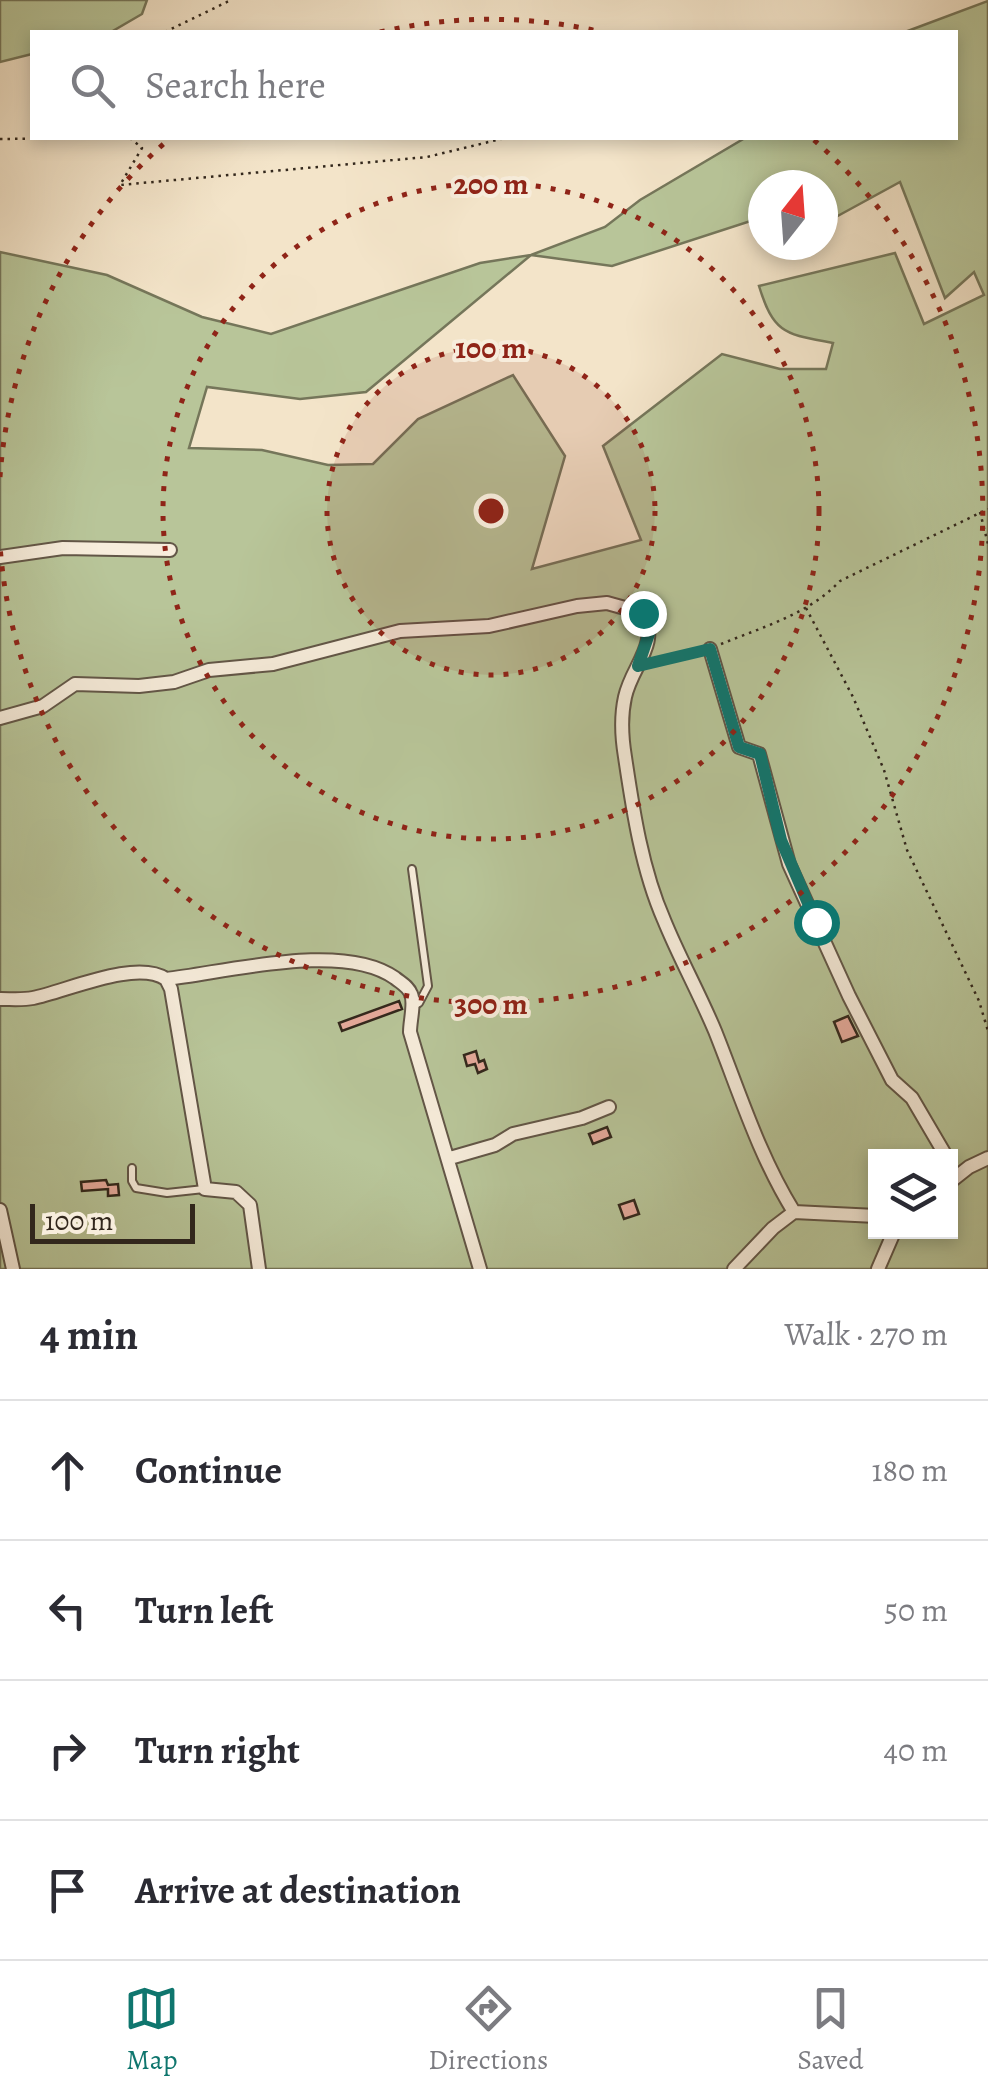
<!DOCTYPE html>
<meta charset="utf-8">
<style>
body{margin:0;font-family:Alegreya,serif;background:#f7f7f7;color:#2b2b33}
.controls{position:absolute;right:30px;bottom:30px;display:grid;overflow:hidden;border-radius:0px;box-shadow:0 5px 15px #0003}
.controls button{width:90px;height:90px;display:grid;place-items:center;padding:0;border:0;border-bottom:2px solid #e1e1e2;background:#fff;color:#2b2b33;font:50px sans-serif}
.compass{position:absolute;left:748px;top:170px;width:90px;height:90px;border-radius:50%;background:#fff;box-shadow:0 5px 15px #0003;rotate:17deg}
.scale{position:absolute;left:30px;bottom:25px;width:165px;box-sizing:border-box;padding-left:10px;border:5px solid #32271c;border-top:0;font-size:28px;line-height:35px;white-space:nowrap;color:#32271c;-webkit-text-stroke:8px #f7eddc;paint-order:stroke}
.stop{position:absolute;width:30px;height:30px;margin:-22px;border:8px solid #0f766e;border-radius:50%;background:#fff}
.stop.end{background:#0f766e;border-color:#fff;box-shadow:0 2px 10px #0008}
.list{margin:0;padding:0;list-style:none}
h2{display:flex;justify-content:space-between;align-items:center;height:130px;margin:0;padding:0 40px;font-size:42px}
h2 small{font-size:32px;font-weight:400;color:#7c7c81}
.list li{display:grid;grid-template-columns:65px 1fr auto;gap:30px;align-items:center;box-sizing:border-box;height:140px;padding:0 40px;border-top:2px solid #e1e1e2}
.list b{display:block;font-size:38px;white-space:nowrap}
.list em{font-size:32px;font-style:normal;color:#7c7c81}
.icon{flex:none;width:55px;height:55px;fill:none;stroke:currentColor;stroke-width:2;stroke-linecap:round;stroke-linejoin:round}
.map{position:relative;flex:none;width:988px;height:1269px;overflow:hidden}
.search{position:absolute;background:#fff;box-shadow:0 5px 15px #0003;left:30px;right:30px;top:30px;height:110px;display:flex;align-items:center;gap:25px;box-sizing:border-box;padding:0 35px;border-radius:0px;color:#7c7c81;font-size:38px}
.sheet{height:690px;background:#fff}
nav{display:flex;justify-content:space-around;align-items:center;box-sizing:border-box;height:140px;border-top:2px solid #e1e1e2;background:#fff;font-size:28px;color:#7c7c81}
nav a{display:grid;justify-items:center;gap:5px}
nav .on{color:#0f766e}
.map>svg:first-child{display:block}
.green{fill:#b8c599;stroke:#75765a;stroke-width:2.5;fill-rule:evenodd}
.building{fill:#e7ab9d;stroke:#32271c;stroke-width:2.5}
.lines{fill:none;stroke-linecap:round;stroke-linejoin:round}
.service-casing{stroke:#625647;stroke-width:10}
.minor-casing{stroke:#625647;stroke-width:16}
.path{stroke:#32271c;stroke-width:2.5;stroke-dasharray:2.5 5;stroke-linecap:butt}
.service{stroke:#f7eddc;stroke-width:6}
.minor{stroke:#f7eddc;stroke-width:12}
.route{stroke:#0f766e;stroke-width:12}
.ring{fill:none;stroke:#8f2418;stroke-width:5;stroke-dasharray:5 10}
.centre{fill:#8f2418;stroke:#f7eddc;stroke-width:5}
.ring-label{font-size:30px;text-anchor:middle;font-weight:bold;fill:#8f2418;stroke:#f7eddc;stroke-width:8;stroke-linejoin:round;paint-order:stroke}
</style>
<div class="map">
<svg width="988" height="1269" viewBox="0 0 988 1269">
<rect width="100%" height="100%" fill="#f3e4c9"/>
<filter id="stains"><feTurbulence type="fractalNoise" baseFrequency=".002" numOctaves="4"/><feColorMatrix values="0 0 0 0 .2 0 0 0 0 .09 0 0 0 0 .02 0 0 0 .5 -.17"/></filter>
<radialGradient id="worn" r=".72"><stop offset=".6" stop-color="#630" stop-opacity="0"/><stop offset="1" stop-color="#630" stop-opacity=".3"/></radialGradient>
<!-- green -->
<path class="green" d="M0 0H147L142 14 111 32H32V54L0 62Z
M988 1V1269H0V252L107 275 202 317 271 334 480 263 531 255 605 227 640 200 745 138H956V32H905ZM900 182 945 298 974 272 984 295 924 324 895 253 759 286C774 335 786 334 833 343L826 369H780L722 354 603 446 641 540 532 569 565 456 513 375 418 419 373 464 328 465 262 450 189 448 207 387 300 399 366 392 531 255 612 266 763 217V185H823V224ZM876 1156H950V1232H876Z"/>
<!-- building -->
<path class="building" d="M399 1001 402 1009 342 1031 339 1023Z
M848 1016 858 1036 842 1042 834 1022Z
M476 1051 479 1062 484 1060 487 1069 478 1073 475 1064 467 1066 464 1055Z
M607 1127 611 1137 593 1144 589 1134Z
M106 1180 108 1185 118 1184 119 1195 108 1196V1189L82 1191 81 1182Z
M634 1200 639 1214 624 1219 619 1205Z"/>
<g class="lines">
<!-- service casing -->
<g class="service-casing">
<path id="service" d="M412 869 428 986 419 1003 414 1006
M132 1168V1181L136 1188 167 1193 204 1189"/>
</g>
<!-- minor casing -->
<g class="minor-casing">
<path id="minor" d="M0 557 63 548 170 550
M710 649 739 747 759 754 789 864 849 996 892 1080 912 1098 946 1156
M0 718 43 706 75 684 139 686 174 682 209 670 273 664 400 631 489 626 577 606 607 603 643 613C660 645 632 665 625 697 621 715 622 739 625 757 633 811 642 870 664 920 679 957 699 993 715 1031 739 1091 759 1156 794 1212
M166 979C228 972 343 941 395 978 401 983 408 986 411 994 415 1003 410 1021 410 1032L480 1269
M1 999C12 999 23 1000 33 998 67 991 136 959 166 979L171 989 205 1189 236 1192 250 1205 259 1269
M450 1158 495 1145 513 1134 582 1118 609 1107
M950 1182 969 1167 988 1158
M0 1210 13 1269
M734 1269 773 1228 794 1212 876 1216
M878 1269 894 1232"/>
</g>
<!-- path -->
<path class="path" d="M165 32 231 0
M827 32 834 30
M130 138 142 148 120 185 427 157 505 138
M0 139 100 138
M980 512 988 544
M806 608 853 697 884 770 907 850 979 1001 988 1031
M721 644C763 627 809 614 840 581L988 509
M650 665 700 651"/>
<!-- service -->
<use href="#service" class="service"/>
<!-- minor -->
<use href="#minor" class="minor"/>
</g>
<g class="lines">
<!-- route -->
<path class="route" d="M643 613 651 628 638 666 710 649 739 747 760 754 781 840 816 922"/>
</g>
<!-- distance rings -->
<circle cx="491" cy="511" r="164" fill="#8f2418" fill-opacity=".12"/>
<g class="ring">
<circle cx="491" cy="511" r="164"/>
<circle cx="491" cy="511" r="328"/>
<path d="M0 477A492 492 0 0 1 168 140M380 32A492 492 0 0 1 602 32M814 140A492 492 0 1 1 0 545"/>
</g>
<circle cx="491" cy="511" r="15" class="centre"/>
<g class="ring-label">
<text x="491" y="194">200 m</text>
<text x="491" y="358">100 m</text>
<text x="491" y="1014">300 m</text>
</g>
<rect width="100%" height="100%" filter="url(#stains)"/>
<rect width="100%" height="100%" fill="url(#worn)"/>
</svg>
<div class="controls">
<button><svg class="icon" aria-label="layers" viewBox="0 0 24 24"><path d="M12 4l9 5-9 5-9-5zM3 14l9 5 9-5"/></svg></button>
</div>
<svg class="compass" viewBox="-18 -18 36 36"><path d="M0-13l5 13h-10z" fill="#e53935"/><path d="M0 13l5-13h-10z" fill="#7c7c81"/></svg>
<div class="scale">100 m</div>
<div class="stop" style="left:816px;top:922px"></div>
<div class="stop end" style="left:643px;top:613px"></div>
<div class="search"><svg class="icon" aria-label="search" viewBox="0 0 24 24"><circle cx="10" cy="10" r="6"/><path d="M15 15l6 6"/></svg>Search here</div>
</div>
<section class="sheet">
<h2>4 min<small>Walk · 270 m</small></h2>
<ul class="list">
<li><svg class="icon" aria-label="ahead" viewBox="0 0 24 24"><path d="M12 20V5M6 11l6-6 6 6"/></svg><div><b>Continue</b></div><em>180 m</em></li>
<li><svg class="icon" aria-label="left" viewBox="0 0 24 24"><path d="M17 20v-9H6M10 6l-5 5 5 5"/></svg><div><b>Turn left</b></div><em>50 m</em></li>
<li><svg class="icon" aria-label="right" viewBox="0 0 24 24"><path d="M7 20v-9h11M14 6l5 5-5 5"/></svg><div><b>Turn right</b></div><em>40 m</em></li>
<li><svg class="icon" aria-label="arrive" viewBox="0 0 24 24"><path d="M6 21V4h12l-3 4 3 4H6"/></svg><div><b>Arrive at destination</b></div></li>
</ul>
</section>
<nav>
<a class="on"><svg class="icon" aria-label="map" viewBox="0 0 24 24"><path d="M3 6l6-2 6 2 6-2v14l-6 2-6-2-6 2zM9 4v14M15 6v14"/></svg>Map</a>
<a><svg class="icon" aria-label="directions" viewBox="0 0 24 24"><path d="M12 3l9 9-9 9-9-9zM9 14v-3h6M13 9l2 2-2 2"/></svg>Directions</a>
<a><svg class="icon" aria-label="saved" viewBox="0 0 24 24"><path d="M7 4h10v16l-5-4-5 4z"/></svg>Saved</a>
</nav>
